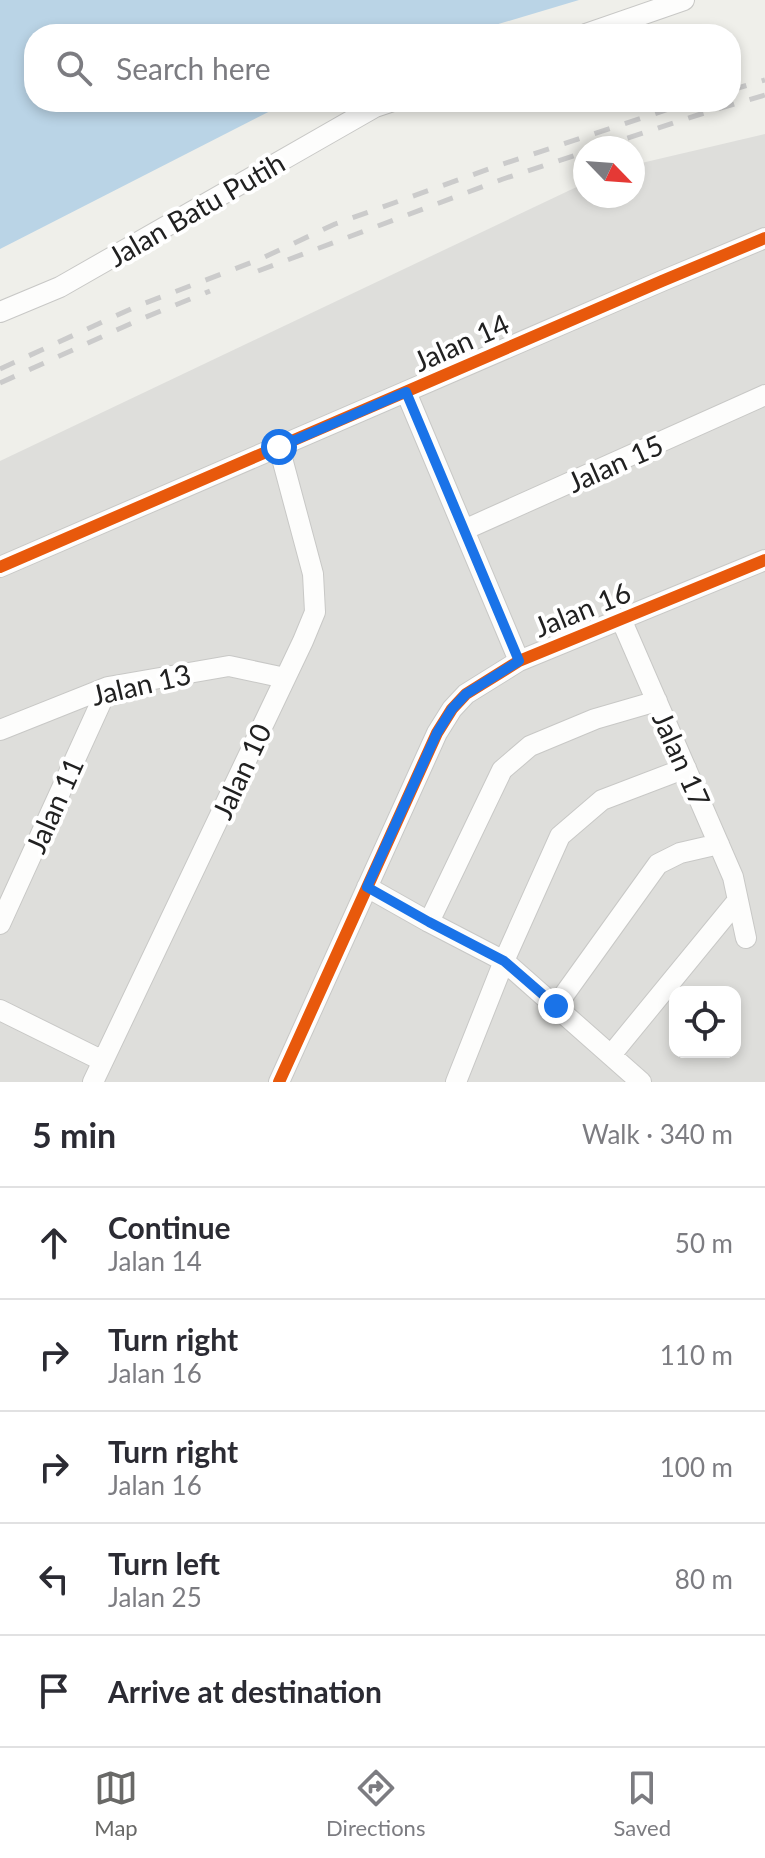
<!DOCTYPE html>
<meta charset="utf-8">
<style>
body{margin:0;font-family:Lato,sans-serif;background:#f7f7f7;color:#2b2b33}
.controls{position:absolute;right:24px;bottom:24px;display:grid;overflow:hidden;border-radius:16px;box-shadow:0 4px 12px #0003}
.controls button{width:72px;height:72px;display:grid;place-items:center;padding:0;border:0;border-bottom:2px solid #e1e1e2;background:#fff;color:#2b2b33;font:40px sans-serif}
.compass{position:absolute;left:573px;top:136px;width:72px;height:72px;border-radius:50%;background:#fff;box-shadow:0 4px 12px #0003;rotate:115deg}
.stop{position:absolute;width:24px;height:24px;margin:-18px;border:6px solid #1a73e8;border-radius:50%;background:#fff}
.stop.end{background:#1a73e8;border-color:#fff;box-shadow:0 2px 8px #0008}
.list{margin:0;padding:0;list-style:none}
h2{display:flex;justify-content:space-between;align-items:center;height:104px;margin:0;padding:0 32px;font-size:34px}
h2 small{font-size:26px;font-weight:400;color:#7c7c81}
.list li{display:grid;grid-template-columns:52px 1fr auto;gap:24px;align-items:center;box-sizing:border-box;height:112px;padding:0 32px;border-top:2px solid #e1e1e2}
.list b{display:block;font-size:30px;white-space:nowrap}
.list p{margin:0;font-size:26px;white-space:nowrap;color:#7c7c81}
.list em{font-size:26px;font-style:normal;color:#7c7c81}
.icon{flex:none;width:44px;height:44px;fill:none;stroke:currentColor;stroke-width:2;stroke-linecap:round;stroke-linejoin:round}
.map{position:relative;flex:none;width:765px;height:1082px;overflow:hidden}
.search{position:absolute;background:#fff;box-shadow:0 4px 12px #0003;left:24px;right:24px;top:24px;height:88px;display:flex;align-items:center;gap:20px;box-sizing:border-box;padding:0 28px;border-radius:32px;color:#7c7c81;font-size:30px}
.sheet{height:664px;background:#fff}
nav{display:flex;justify-content:space-around;align-items:center;box-sizing:border-box;height:112px;border-top:2px solid #e1e1e2;background:#fff;font-size:22px;color:#7c7c81}
nav a{display:grid;justify-items:center;gap:4px}
nav .on{color:#696967}
.map>svg:first-child{display:block}
.residential{fill:#dededb;fill-rule:evenodd}
.water{fill:#bad4e6}
.lines{fill:none;stroke-linecap:round;stroke-linejoin:round}
.minor-casing{stroke:#c8c8c6;stroke-width:22}
.minor{stroke:#fdfdfc;stroke-width:20}
.rail{stroke:#cbcbcb;stroke-width:5;stroke-dasharray:16 16;stroke-linecap:butt}
.cycleway-casing{stroke:#fff;stroke-width:17}
.cycleway{stroke:#e8590c;stroke-width:12}
.route{stroke:#1a73e8;stroke-width:10}
.labels{text-anchor:middle;dominant-baseline:central;stroke-width:8;stroke-linejoin:round;paint-order:stroke}
.street-label{font-size:28px;fill:#212121;stroke:#fff}
</style>
<div class="map">
<svg width="765" height="1082" viewBox="0 0 765 1082">
<rect width="100%" height="100%" fill="#efefea"/>
<!-- residential -->
<path class="residential" d="M765 134V1082H0V461L585 183V196H633V165ZM675 992H735V1052H675Z"/>
<!-- water -->
<path class="water" d="M0 0H579L495 25 431 29 421 34H34V102H288L0 249Z"/>
<g class="lines">
<!-- minor casing -->
<g class="minor-casing">
<path id="minor" d="M586 34 684 0
M0 312 60 287 375 107 390 102
M406 392 519 661
M464 530 765 395
M0 567 662 281 765 238
M621 619 733 877 746 938
M0 730 108 687 229 666 285 678
M367 887 429 922 504 961 641 1082
M429 922 502 770 530 746 595 719 657 701
M0 924 108 687
M556 1006 658 864 680 853 719 844
M0 1010 103 1061
M611 1055 738 900
M93 1082 303 641 315 612 313 574 279 447
M279 1082 437 733 452 709 466 694 519 661 765 560
M456 1082 504 961 560 836 602 800 686 768"/>
</g>
<!-- minor -->
<use href="#minor" class="minor"/>
<!-- rail -->
<path class="rail" d="M731 90 765 80
M597 148 701 114 765 95
M258 271 503 179 585 152
M0 369 135 307 258 260 335 224 497 166 690 102
M0 383 141 319 210 291"/>
<!-- cycleway casing -->
<g class="cycleway-casing">
<path id="cycleway" d="M0 567 662 281 765 238
M279 1082 437 733 452 709 466 694 519 661 765 560"/>
</g>
<!-- cycleway -->
<use href="#cycleway" class="cycleway"/>
</g>
<g class="lines">
<!-- route -->
<path class="route" d="M279 447 406 392 519 661 466 694 452 709 437 733 367 887 429 922 504 961 556 1006"/>
</g>
<g class="labels">
<!-- street labels -->
<g class="street-label">
<text transform="translate(196 209) rotate(-30)">Jalan Batu Putih</text>
<text transform="translate(461 342) rotate(-24)">Jalan 14</text>
<text transform="translate(615 463) rotate(-24)">Jalan 15</text>
<text transform="translate(582 609) rotate(-22)">Jalan 16</text>
<text transform="translate(141 684) rotate(-13)">Jalan 13</text>
<text transform="translate(682 759) rotate(66)">Jalan 17</text>
<text transform="translate(241 771) rotate(-65)">Jalan 10</text>
<text transform="translate(54 805) rotate(-66)">Jalan 11</text>
</g>
</g>
</svg>
<div class="controls">
<button><svg class="icon" aria-label="locate" viewBox="0 0 24 24"><circle cx="12" cy="12" r="6"/><path d="M12 2v4M12 18v4M2 12h4M18 12h4"/></svg></button>
</div>
<svg class="compass" viewBox="-18 -18 36 36"><path d="M0-13l5 13h-10z" fill="#e53935"/><path d="M0 13l5-13h-10z" fill="#7c7c81"/></svg>
<div class="stop" style="left:279px;top:447px"></div>
<div class="stop end" style="left:556px;top:1006px"></div>
<div class="search"><svg class="icon" aria-label="search" viewBox="0 0 24 24"><circle cx="10" cy="10" r="6"/><path d="M15 15l6 6"/></svg>Search here</div>
</div>
<section class="sheet">
<h2>5 min<small>Walk · 340 m</small></h2>
<ul class="list">
<li><svg class="icon" aria-label="ahead" viewBox="0 0 24 24"><path d="M12 20V5M6 11l6-6 6 6"/></svg><div><b>Continue</b><p>Jalan 14</p></div><em>50 m</em></li>
<li><svg class="icon" aria-label="right" viewBox="0 0 24 24"><path d="M7 20v-9h11M14 6l5 5-5 5"/></svg><div><b>Turn right</b><p>Jalan 16</p></div><em>110 m</em></li>
<li><svg class="icon" aria-label="right" viewBox="0 0 24 24"><path d="M7 20v-9h11M14 6l5 5-5 5"/></svg><div><b>Turn right</b><p>Jalan 16</p></div><em>100 m</em></li>
<li><svg class="icon" aria-label="left" viewBox="0 0 24 24"><path d="M17 20v-9H6M10 6l-5 5 5 5"/></svg><div><b>Turn left</b><p>Jalan 25</p></div><em>80 m</em></li>
<li><svg class="icon" aria-label="arrive" viewBox="0 0 24 24"><path d="M6 21V4h12l-3 4 3 4H6"/></svg><div><b>Arrive at destination</b></div></li>
</ul>
</section>
<nav>
<a class="on"><svg class="icon" aria-label="map" viewBox="0 0 24 24"><path d="M3 6l6-2 6 2 6-2v14l-6 2-6-2-6 2zM9 4v14M15 6v14"/></svg>Map</a>
<a><svg class="icon" aria-label="directions" viewBox="0 0 24 24"><path d="M12 3l9 9-9 9-9-9zM9 14v-3h6M13 9l2 2-2 2"/></svg>Directions</a>
<a><svg class="icon" aria-label="saved" viewBox="0 0 24 24"><path d="M7 4h10v16l-5-4-5 4z"/></svg>Saved</a>
</nav>
